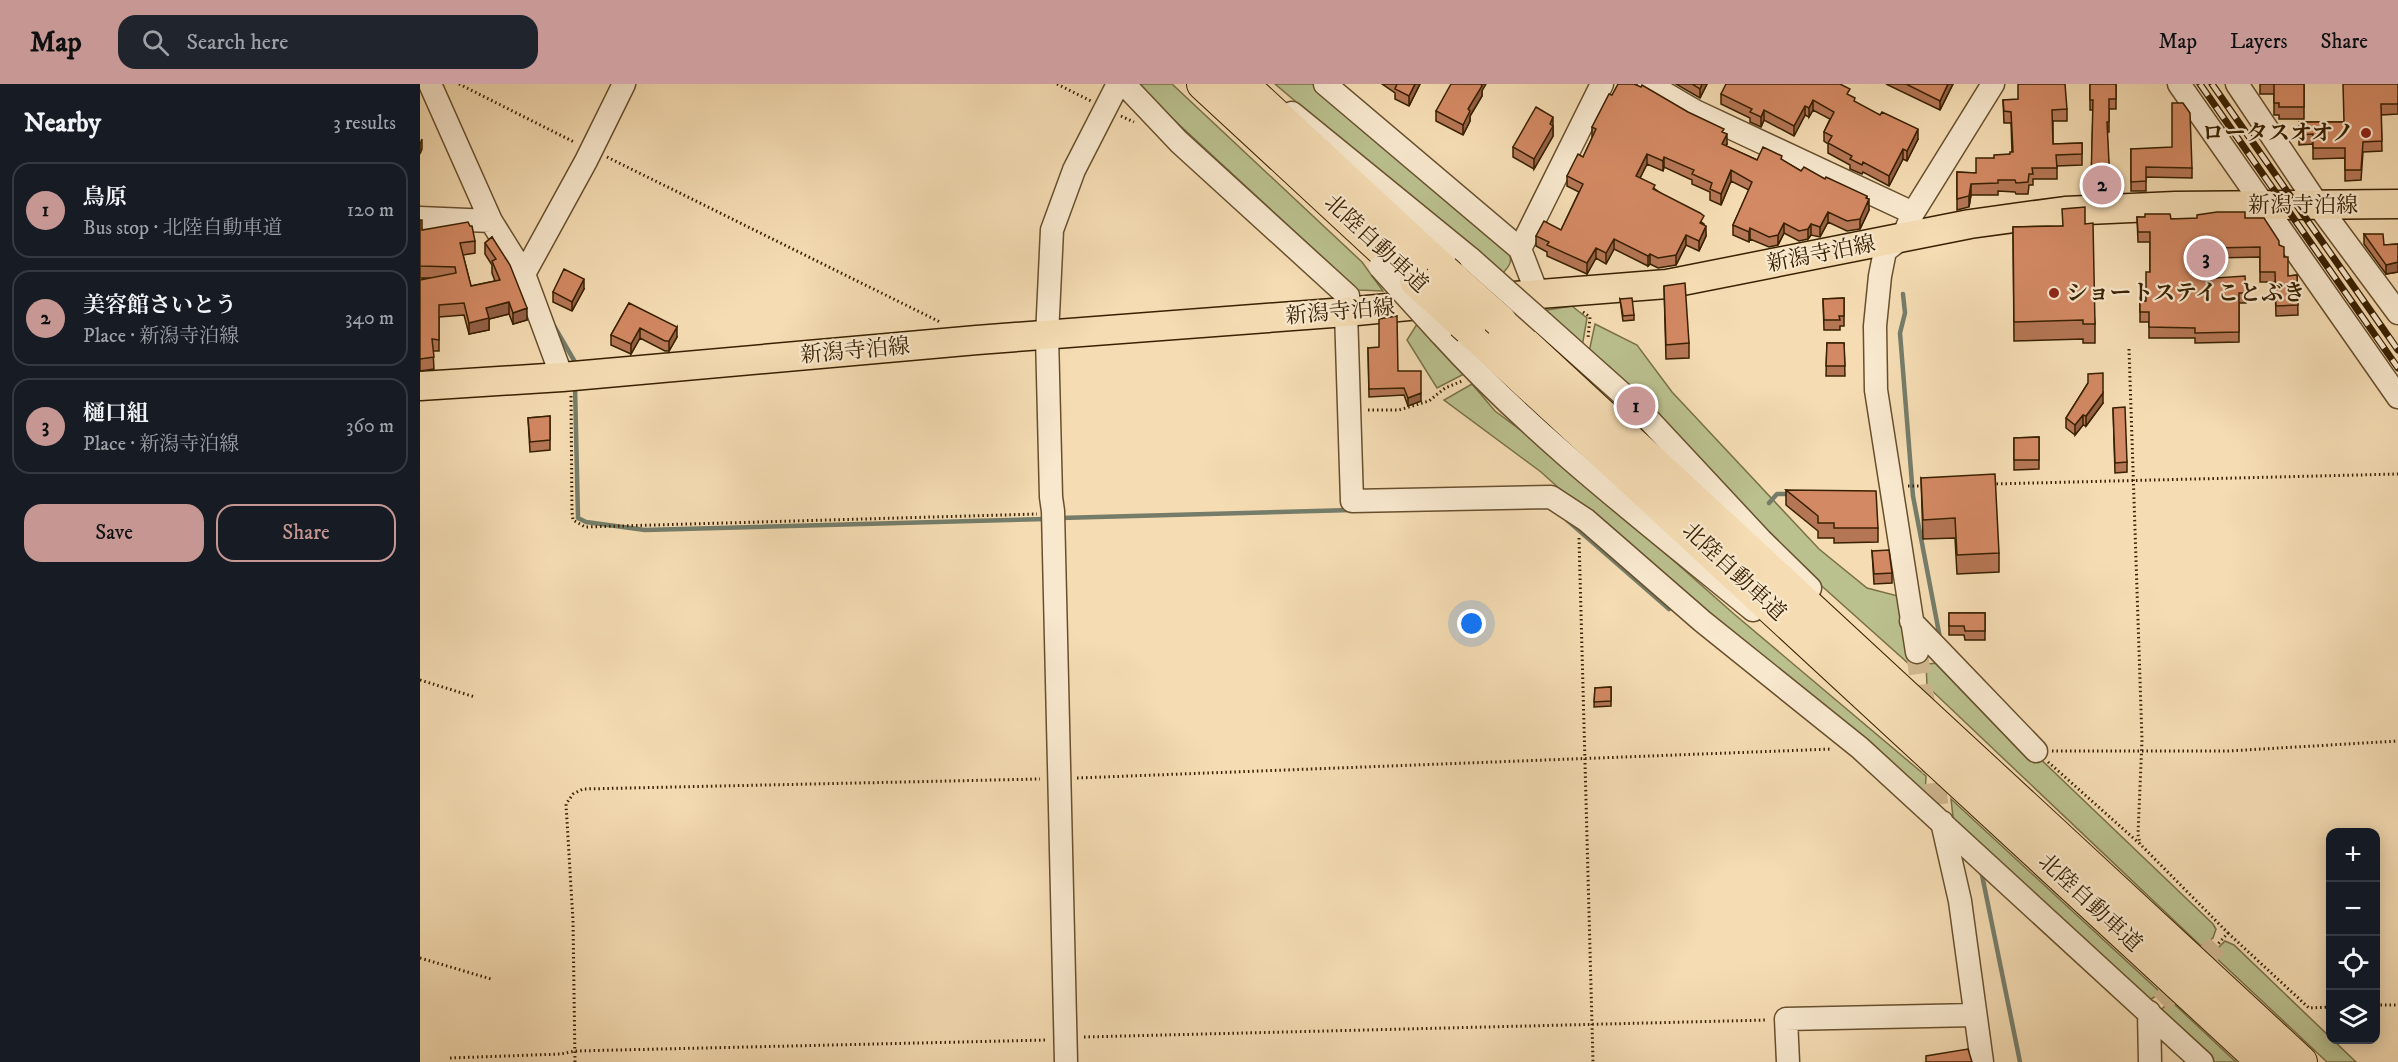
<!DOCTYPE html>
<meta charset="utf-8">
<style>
body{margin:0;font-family:"IM FELL DW Pica","Noto Serif JP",serif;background:#20242c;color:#f1f3f6}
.controls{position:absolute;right:18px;bottom:18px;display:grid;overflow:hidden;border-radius:12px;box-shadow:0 3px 15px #0003}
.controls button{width:54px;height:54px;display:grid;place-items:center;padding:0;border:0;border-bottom:2px solid #363941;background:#171b24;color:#f1f3f6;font:30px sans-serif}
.you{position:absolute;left:1052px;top:540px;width:21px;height:21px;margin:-15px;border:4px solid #fff;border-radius:50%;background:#1a73e8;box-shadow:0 0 0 9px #1a73e833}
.badge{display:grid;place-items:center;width:39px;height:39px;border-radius:50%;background:#c59692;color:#111;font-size:20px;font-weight:700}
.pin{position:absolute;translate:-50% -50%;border:3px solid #fff;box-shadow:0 2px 6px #0006}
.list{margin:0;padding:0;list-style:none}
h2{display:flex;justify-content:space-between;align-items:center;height:78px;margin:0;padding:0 24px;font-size:26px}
h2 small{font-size:20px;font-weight:400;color:#9ea1a6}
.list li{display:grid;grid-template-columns:39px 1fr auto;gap:18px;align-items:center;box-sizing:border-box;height:96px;margin:0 12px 12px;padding:0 12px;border:2px solid #363941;border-radius:18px}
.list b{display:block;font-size:22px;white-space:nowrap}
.list p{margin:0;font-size:20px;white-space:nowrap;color:#9ea1a6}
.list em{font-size:20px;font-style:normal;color:#9ea1a6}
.actions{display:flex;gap:12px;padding:18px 24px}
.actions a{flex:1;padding:14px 0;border:2px solid #c59692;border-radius:18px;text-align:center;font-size:21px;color:#c59692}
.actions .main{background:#c59692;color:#111}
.icon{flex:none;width:33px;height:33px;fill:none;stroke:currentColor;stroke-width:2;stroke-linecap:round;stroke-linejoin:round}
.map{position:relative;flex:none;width:1978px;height:978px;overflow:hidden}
header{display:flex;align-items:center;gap:36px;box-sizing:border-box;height:84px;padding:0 30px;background:#c59692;color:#111}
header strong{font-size:28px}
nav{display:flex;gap:33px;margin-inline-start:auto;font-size:21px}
.search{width:420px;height:54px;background:#20242c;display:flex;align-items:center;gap:15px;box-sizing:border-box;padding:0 21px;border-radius:18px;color:#9ea1a6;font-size:22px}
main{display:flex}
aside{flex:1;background:#171b24}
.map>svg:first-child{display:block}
.green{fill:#bac08e;stroke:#7a7047;stroke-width:1.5}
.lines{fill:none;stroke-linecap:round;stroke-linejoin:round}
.stream{stroke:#757d6a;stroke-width:4.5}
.minor-tunnel{stroke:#cfb78f;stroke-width:22;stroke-dasharray:22 11;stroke-linecap:butt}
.minor-casing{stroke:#68502d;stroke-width:25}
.major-casing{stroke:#392100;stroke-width:31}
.highway-casing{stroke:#392100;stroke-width:34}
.path{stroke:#392100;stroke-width:3;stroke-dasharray:1.5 3;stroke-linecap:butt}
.minor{stroke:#f8e8ce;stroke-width:22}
.major{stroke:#f5dcb3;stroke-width:28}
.highway{stroke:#f5dcb3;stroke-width:32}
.rail-casing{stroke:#392100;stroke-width:7}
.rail{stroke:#f8e8ce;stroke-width:4.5;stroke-dasharray:14;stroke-linecap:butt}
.minor-bridge-casing{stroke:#68502d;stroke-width:25;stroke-linecap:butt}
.highway-bridge-casing{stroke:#392100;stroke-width:34;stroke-linecap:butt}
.minor-bridge{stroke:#f8e8ce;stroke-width:22}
.highway-bridge{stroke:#f5dcb3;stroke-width:32}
.wall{fill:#b57655;stroke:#392100;stroke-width:1.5}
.shaded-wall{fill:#946045;stroke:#392100;stroke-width:1.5}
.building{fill:#d38963;stroke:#392100;stroke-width:1.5}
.poi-dot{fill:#8f2418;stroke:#f8e8ce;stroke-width:2}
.labels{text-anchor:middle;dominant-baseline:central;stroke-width:4.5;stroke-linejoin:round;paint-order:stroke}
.poi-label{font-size:22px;font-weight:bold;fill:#392100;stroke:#f8e8ce;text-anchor:end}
.street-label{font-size:22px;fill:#392100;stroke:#f8e8ce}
</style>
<header>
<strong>Map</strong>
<div class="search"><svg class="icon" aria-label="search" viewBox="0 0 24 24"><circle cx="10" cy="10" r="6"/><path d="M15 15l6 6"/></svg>Search here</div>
<nav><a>Map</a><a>Layers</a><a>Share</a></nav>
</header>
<main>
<aside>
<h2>Nearby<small>3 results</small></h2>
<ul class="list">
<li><span class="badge">1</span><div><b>鳥原</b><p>Bus stop · 北陸自動車道</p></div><em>120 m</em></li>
<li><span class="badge">2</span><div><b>美容館さいとう</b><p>Place · 新潟寺泊線</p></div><em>340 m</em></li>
<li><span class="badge">3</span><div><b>樋口組</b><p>Place · 新潟寺泊線</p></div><em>360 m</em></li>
</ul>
<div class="actions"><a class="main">Save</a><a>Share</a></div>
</aside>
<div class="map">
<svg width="1978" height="978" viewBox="0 0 1978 978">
<rect width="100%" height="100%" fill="#f5dcb3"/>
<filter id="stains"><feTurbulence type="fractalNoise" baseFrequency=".00333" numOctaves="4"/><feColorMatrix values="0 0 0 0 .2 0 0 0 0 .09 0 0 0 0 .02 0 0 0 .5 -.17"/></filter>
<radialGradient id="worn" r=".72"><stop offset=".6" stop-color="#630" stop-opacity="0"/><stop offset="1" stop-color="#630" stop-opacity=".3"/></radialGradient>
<!-- green -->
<path class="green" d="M715 0H752L942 178 963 207 938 206Z
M855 0H894L1087 165C1094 177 1090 182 1081 191Z
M1152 222 1167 234 1162 263 1121 227Z
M999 237 1044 290 1017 304 987 256Z
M1175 240 1217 261 1252 308 1399 465 1447 504 1478 512 1489 580 1376 479 1190 283 1169 268Z
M1052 300 1075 327 1133 370 1314 530 1506 692 1505 714 1184 445 1121 388 1024 316Z
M1520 579 1793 840 1796 845 1793 854 1781 862 1507 602 1506 580Z
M1531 715 1741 909 1728 917 1534 742Z
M1805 857 1814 861 1936 978H1907L1792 870Z
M1751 917 1816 978H1789L1737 929Z"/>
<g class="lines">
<!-- stream -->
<path class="stream" d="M1483 210 1485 229 1480 249 1493 412 1520 554
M134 242 155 278V282
M155 302 158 434 166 438 225 446 626 435
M1349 419 1357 410H1370
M640 434 931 426
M1147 436 1249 525
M1561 786 1600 978"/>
<!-- minor-tunnel -->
<path class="minor-tunnel" d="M1497 568 1518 725
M1741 919 1797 861"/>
<!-- minor casing -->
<g class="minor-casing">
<path id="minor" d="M10 0 71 137 104 190 142 293
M704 0 759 58 928 212 926 228 932 417 1131 413 1166 436 1282 537 1440 664 1782 978
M905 0 1100 165
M1229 0 1275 27 1493 129
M1759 0 1978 313
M1817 0 1898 121 1978 229
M872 29 1051 175
M0 134 71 137
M104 190 166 77 204 0
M1117 209 1100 165 1182 0
M1123 239 1216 322 1341 456 1390 504
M1020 249C1113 352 1226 438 1333 526
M1491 537 1616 667
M1497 568 1456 306 1455 242 1460 192 1465 167 1483 153 1493 129 1573 0
M1522 738 1540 817 1562 978
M1729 928 1730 978
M646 978 633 427 631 413 627 252 632 146 654 86 698 0
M1368 978 1366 935 1555 931"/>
</g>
<!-- major casing -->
<g class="major-casing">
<path id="major" d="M1069 214 1247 200 1550 140 1645 127 1755 122 1978 120
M0 302 142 293 557 256 926 228 1020 219"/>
</g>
<!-- highway casing -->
<g class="highway-casing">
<path id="highway" d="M783 0 996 197
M822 0 1024 187
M1080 237 1881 978
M1049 245 1843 978"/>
</g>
<!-- path -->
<path class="path" d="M39 0 154 58
M637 0 671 17
M701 32 714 38
M187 73 520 238
M1163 228 1170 233 1168 254
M1709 265 1722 656 1718 750 1720 760
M151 312 152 428 153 436 165 443 617 430
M948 326H979L1009 317 1025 304 1042 297
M1572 400 1978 390
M1488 402H1502
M1159 454 1173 978
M0 596 55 613
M1632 667H1808L1978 657
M1628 678 1720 760 1808 849 1797 861
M657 694 1412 665
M1808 849 1889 924 1910 923
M0 874 71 895
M1956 921H1978
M664 953 1347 936
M30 974 141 970 155 967 627 956
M155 978 153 837 146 720 153 710 163 705 620 695"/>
<!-- minor -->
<use href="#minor" class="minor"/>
<!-- major -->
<use href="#major" class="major"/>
<!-- highway -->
<use href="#highway" class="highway"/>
<!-- rail casing -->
<g class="rail-casing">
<path id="rail" d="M1780 0 1978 284
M1792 0 1978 266"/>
</g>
<!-- rail -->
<use href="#rail" class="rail"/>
<!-- minor-bridge casing -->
<g class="minor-bridge-casing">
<path id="minor-bridge" d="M1051 175 1123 239
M960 183 1020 249"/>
</g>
<!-- highway-bridge casing -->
<g class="highway-bridge-casing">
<path id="highway-bridge" d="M1024 187 1080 237
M996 197 1049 245"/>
</g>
<!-- minor-bridge -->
<use href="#minor-bridge" class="minor-bridge"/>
<!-- highway-bridge -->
<use href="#highway-bridge" class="highway-bridge"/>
</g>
<!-- wall -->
<path class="wall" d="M962 0H1000L989 22 975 15V9Z
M1256 0H1287L1280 14Z
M1466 0H1533L1520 26Z
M1670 0H1696V25H1689V48H1687L1690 108 1671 109 1673 26H1670Z
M1840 0H1884V35H1859V31H1854V10H1840Z
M1978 0V30L1961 31 1962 67 1943 68 1941 96 1925 97V74L1893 75V60L1879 61V38H1924Z
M1062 7V12L1050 32V37L1043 51 1016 37V27Z
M1301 10 1430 12 1435 18 1498 55 1487 77 1483 75 1469 102 1443 88 1442 90 1430 85V81L1408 69V60L1404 57V48L1410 35 1393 26 1389 33 1385 31 1374 52 1344 36 1341 43 1330 38V34L1301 20Z
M1583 16 1647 25V37H1633V60L1662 59V81L1637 82V95H1613V101H1609L1608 110H1596L1595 108 1578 107V111H1551L1549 123 1537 126V88L1556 89 1574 74 1590 70 1592 68 1591 39H1584Z
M1133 43V52L1114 85 1093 73V63Z
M1172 43 1304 49 1307 60 1306 62 1337 76H1362L1381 87 1405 95 1447 114 1449 126 1440 145 1427 147 1408 138 1400 153 1391 151 1388 155 1379 157 1364 149 1358 161 1349 163 1330 155 1329 158 1313 151V141L1329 106 1311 97 1301 121 1290 116V108L1272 100V96L1244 83 1243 87 1227 80 1220 94 1235 105 1284 140 1286 152 1279 167 1266 161 1256 181 1238 184 1230 180 1228 182 1194 165 1186 180 1176 174 1167 190 1127 172V168L1116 162V152L1141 146 1159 108 1147 102V92L1163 73 1172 54Z
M1711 65 1772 84V94L1726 93V107H1711Z
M1717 133 1751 135 1825 134 1859 161 1864 173 1868 192 1877 191 1878 231 1856 232 1855 198H1840V173L1795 174 1796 194 1826 209V219H1819V258L1775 259V254H1729V238H1720V217H1726L1730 188V158H1718Z
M0 136 2 146 55 157V169L43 171 51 202 75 197 72 189V181L65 170V159L72 153 107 236 93 240 89 230 69 235V246L49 250 44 231 19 233V267H13L14 285 0 287V196L11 194H0Z
M1665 140 1675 240V259H1663V255L1594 257 1593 143 1642 142Z
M1944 150 1964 161 1978 160V188L1966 190 1944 160Z
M1244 202 1269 259V274L1246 275Z
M164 205 152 227 133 218V208Z
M1424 214V242H1420V246H1404L1403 215Z
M1200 215 1214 231V236L1203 237Z
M209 219 257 253 249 267H245L220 254 211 270 191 261V251Z
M1407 259H1424L1425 292H1406Z
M948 264 978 287 1001 317 988 322 984 311 949 313Z
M1668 299 1683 319 1666 342 1663 341 1655 351 1646 344V334Z
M1693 324 1707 378V388L1695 389Z
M130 332V366L110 368 108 334Z
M1619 353V385L1594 386V354Z
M1501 394 1579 469V488L1537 490 1535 454 1503 455Z
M1366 406 1458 444V458L1414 459V454H1398V447L1366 421Z
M1452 467 1472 489V499L1454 500Z
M1529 529H1565V556H1545L1544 551H1529Z
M1191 603V622L1174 623 1175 604Z"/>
<!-- shaded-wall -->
<path class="shaded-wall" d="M995 0H1000L989 22V12Z
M1061 0H1066L1062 7V12L1050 32V37L1043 51V41L1048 25Z
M1282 0H1287L1280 14V5Z
M1528 0H1533L1520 26V17Z
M1393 16V26L1389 33V24Z
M1385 22V31L1374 52V42Z
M1344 26V36L1341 43V33Z
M1133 33V52L1114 85V75Z
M1498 45V55L1487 77V67Z
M1307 50V60L1302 70V60Z
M2 55V65L0 70V60Z
M1483 65V75L1469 102V92Z
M1227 70V80L1216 102V92Z
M1244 73V83L1243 87V77Z
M1311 86V97L1301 121V110Z
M1551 100V111L1549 123V112Z
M1447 112V121L1449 115V126L1440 145V135Z
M1408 128V138L1400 153V143Z
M1364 139V149L1358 161V151Z
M1391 140V151L1388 155V145Z
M1286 142V152L1279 167V157Z
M1330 144V155L1329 158V148Z
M1266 151V161L1256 181V171Z
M1194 155V165L1186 180V169Z
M1176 164V174L1167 190V179Z
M1230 170V180L1228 182V172Z
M1978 178V188L1966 190V181Z
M164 195V205L152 227V218Z
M89 218V230L69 235V246L49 250V239L66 224Z
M107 224V236L93 240V229Z
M257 243V253L249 267V257Z
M220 244V254L211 270V260Z
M1001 309V317L988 322V314Z
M1683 309V319L1666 342V332Z
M1663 331V341L1655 351V341Z"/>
<!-- building -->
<path class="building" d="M977 0H995L989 12 975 5Z
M1031 0H1061L1062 2 1048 25 1050 27 1043 41 1016 27Z
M1198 0H1214L1221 3 1222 1 1268 28 1304 45 1302 48 1307 50 1302 60 1337 76 1343 63 1362 72 1361 75 1381 87 1384 83 1405 95 1406 93 1447 112 1446 114 1449 115 1440 135 1427 137 1408 128 1400 143 1391 140 1388 145 1379 147 1364 139 1358 151 1349 153 1330 144 1329 148 1313 141 1332 98 1311 86 1301 110 1290 105 1292 99 1272 90 1274 86 1244 73 1243 77 1227 70 1216 92 1235 101 1233 105 1280 129 1284 132 1280 139 1286 142 1279 157 1266 151 1256 171 1238 174 1230 170 1228 172 1194 155 1186 169 1176 164 1167 179 1127 161 1129 158 1116 152 1124 137 1141 146 1163 100 1147 92 1158 70 1163 73 1176 45 1172 43 1189 10 1192 11Z
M1272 0H1282L1280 5Z
M1306 0H1420L1430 5 1427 10 1435 14 1434 17 1460 31 1462 28 1498 45 1487 67 1483 65 1469 92 1443 78 1442 81 1430 75 1432 72 1408 59 1412 52 1404 48 1414 28 1393 16 1389 24 1385 22 1374 42 1344 26 1341 33 1330 28 1332 25 1301 10Z
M1486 0H1528L1520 17Z
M1598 0H1645L1647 25 1632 26 1633 60 1662 59V70L1636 71 1637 84H1612L1613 90H1609L1608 98 1596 99 1595 96H1578V99L1551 100 1549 112 1537 115V88L1556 89V74H1574V71L1590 70V68H1593L1591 28 1584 27 1583 16 1598 15Z
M1670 0H1696V15H1689V38H1687L1690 99H1671L1673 16H1670Z
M1854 0H1884V23H1859V19H1854Z
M1923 0H1978V20H1961L1962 57 1943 58 1941 86H1925V64H1893V50L1879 51V38H1924Z
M1752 19H1763L1770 29 1772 84 1726 83V97L1711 98V65L1752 63Z
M1116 23 1133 33 1130 40 1133 42 1114 75 1093 63Z
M1665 123V140L1673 139 1675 240H1663V236L1594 238 1593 143 1643 142 1642 125Z
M1797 128H1825V134H1844L1859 157V161L1864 163V173H1868V192L1877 191 1878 221 1856 222 1855 188H1840V163L1794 164 1796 194 1825 192 1826 209H1819V248L1775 249V244L1729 243V228H1720V217H1726V188H1730V148H1718L1717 133H1725V130H1750L1751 135 1777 134V131Z
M0 136H2V146L48 138 50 142H52L55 157 40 159 51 202 80 196 72 177 76 175 65 159 72 153 90 181 107 224 93 229 89 218 66 224 69 234 49 239 44 219 19 221V256L12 255 14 273 0 275V196L36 189 35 183 0 182Z
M1944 150H1963L1964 161 1978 160V178L1966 181Z
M144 185 164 195 152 218 133 208Z
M1265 199 1269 259 1246 261 1244 202Z
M1212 214 1214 231 1203 232 1200 215Z
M1424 214V232H1419L1420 236H1404L1403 215Z
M209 219 257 243 249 257H245L220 244 211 260 191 251Z
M977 232 978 287H1001V309L988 314 984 304 949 305 948 264 959 263V235Z
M1407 259H1424L1425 282H1406Z
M1683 289V309L1666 332 1663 331 1655 341 1646 334 1668 299V290Z
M1705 323 1707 378 1695 379 1693 324Z
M130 332V356L110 358 108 334Z
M1619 353V376H1594V354Z
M1575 390 1579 469 1537 471 1535 434 1503 436 1501 394Z
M1366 406 1456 407 1458 444H1414V439H1398V432Z
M1469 466 1472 489 1454 490 1452 467Z
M1529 529H1565V547H1545L1544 542H1529Z
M1191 603V617L1174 618 1175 604Z
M1548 965 1552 978H1506V972Z"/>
<!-- markers -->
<g class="poi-dot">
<circle cx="1946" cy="49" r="6"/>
<circle cx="1634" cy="209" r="6"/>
</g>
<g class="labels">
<!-- poi labels -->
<g class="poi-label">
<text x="1934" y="49">ロータスオオノ</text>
<text x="1646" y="209" text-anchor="start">ショートステイことぶき</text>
</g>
<!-- street labels -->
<g class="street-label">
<text x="1883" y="121">新潟寺泊線</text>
<text transform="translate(956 160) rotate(43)">北陸自動車道</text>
<text transform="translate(1401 170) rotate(-11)">新潟寺泊線</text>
<text transform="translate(920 228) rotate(-5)">新潟寺泊線</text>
<text transform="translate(435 267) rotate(-5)">新潟寺泊線</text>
<text transform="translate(1314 488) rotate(43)">北陸自動車道</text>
<text transform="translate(1670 819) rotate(43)">北陸自動車道</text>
</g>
</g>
<rect width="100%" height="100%" filter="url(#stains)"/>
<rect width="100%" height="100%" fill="url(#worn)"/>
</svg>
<div class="controls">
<button>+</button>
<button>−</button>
<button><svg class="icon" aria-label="locate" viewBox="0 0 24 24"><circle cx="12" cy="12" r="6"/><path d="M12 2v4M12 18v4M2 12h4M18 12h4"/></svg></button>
<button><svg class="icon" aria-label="layers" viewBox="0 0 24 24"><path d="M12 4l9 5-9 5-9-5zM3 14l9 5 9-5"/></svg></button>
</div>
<div class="you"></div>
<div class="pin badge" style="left:1216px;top:322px">1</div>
<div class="pin badge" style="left:1682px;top:101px">2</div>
<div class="pin badge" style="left:1786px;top:174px">3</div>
</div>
</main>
